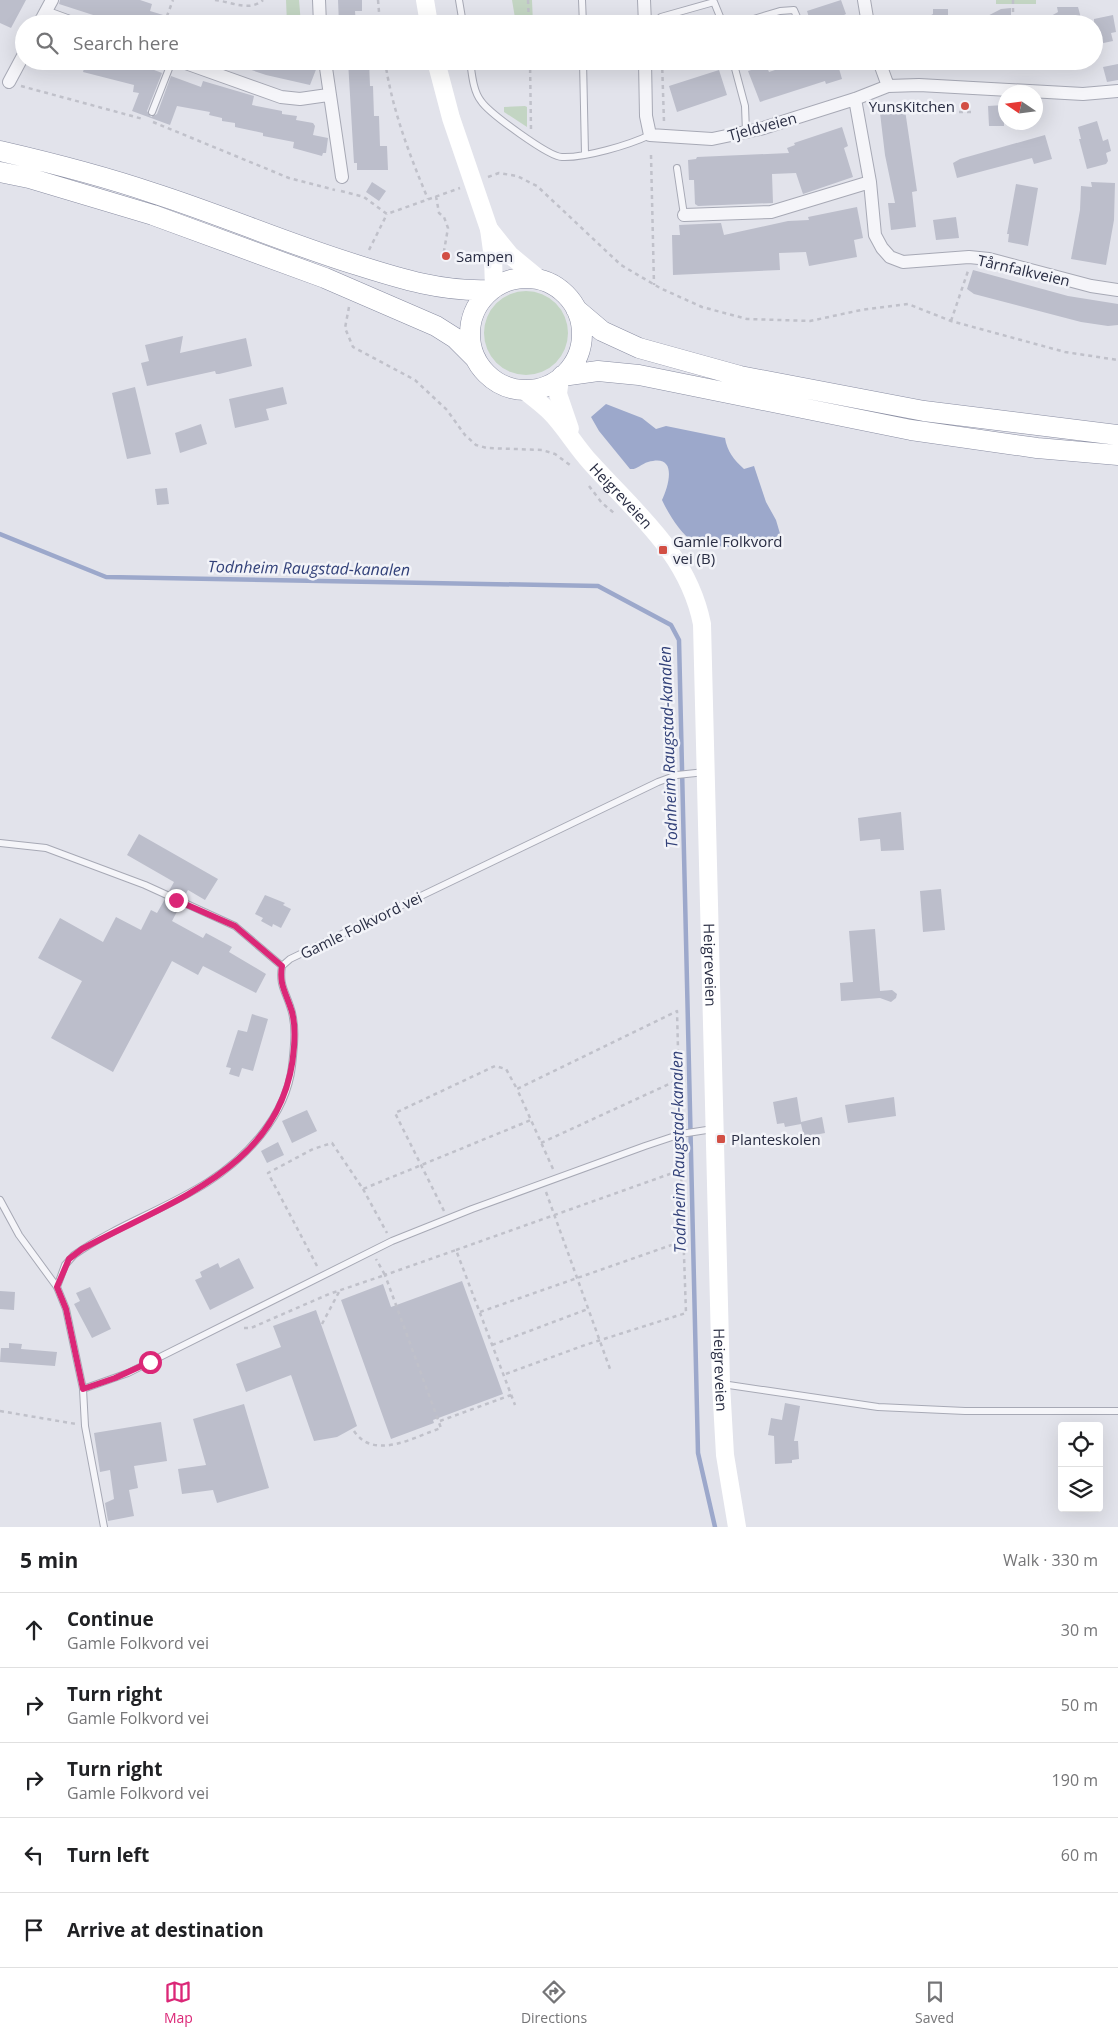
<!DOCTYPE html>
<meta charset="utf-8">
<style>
body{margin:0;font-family:"Open Sans",sans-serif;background:#f2f2f2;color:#202124}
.controls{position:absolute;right:15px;bottom:15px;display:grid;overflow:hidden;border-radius:5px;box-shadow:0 5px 20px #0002}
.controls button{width:45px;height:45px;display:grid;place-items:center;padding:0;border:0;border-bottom:1px solid #e0e0e0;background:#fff;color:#202124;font:25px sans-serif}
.compass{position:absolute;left:998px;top:85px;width:45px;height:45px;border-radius:50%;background:#fff;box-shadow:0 5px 20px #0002;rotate:283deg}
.stop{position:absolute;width:15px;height:15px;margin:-11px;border:4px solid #db2777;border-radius:50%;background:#fff}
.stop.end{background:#db2777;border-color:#fff;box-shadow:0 1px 5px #0008}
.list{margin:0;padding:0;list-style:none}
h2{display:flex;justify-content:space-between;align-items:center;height:65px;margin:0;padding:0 20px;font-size:21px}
h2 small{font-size:16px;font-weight:400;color:#757577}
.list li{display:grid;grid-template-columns:32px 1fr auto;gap:15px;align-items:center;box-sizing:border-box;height:75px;padding:0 20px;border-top:1px solid #e0e0e0}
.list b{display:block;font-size:19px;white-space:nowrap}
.list p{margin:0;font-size:16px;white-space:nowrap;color:#757577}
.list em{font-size:16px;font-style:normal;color:#757577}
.icon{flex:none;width:28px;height:28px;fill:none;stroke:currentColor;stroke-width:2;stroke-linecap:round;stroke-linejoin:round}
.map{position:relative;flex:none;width:1118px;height:1527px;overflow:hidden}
.search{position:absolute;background:#fff;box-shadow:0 5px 20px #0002;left:15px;right:15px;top:15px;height:55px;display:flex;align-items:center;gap:12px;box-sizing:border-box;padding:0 18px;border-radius:28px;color:#757577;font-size:19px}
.sheet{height:440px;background:#fff}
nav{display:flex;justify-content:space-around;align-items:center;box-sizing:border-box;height:70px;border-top:1px solid #e0e0e0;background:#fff;font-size:14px;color:#757577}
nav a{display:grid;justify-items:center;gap:2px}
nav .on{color:#db2777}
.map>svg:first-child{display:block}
.green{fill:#c3d5c3}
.water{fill:#9ca8cb}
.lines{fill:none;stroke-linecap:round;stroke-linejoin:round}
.stream{stroke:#9ca8cb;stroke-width:4.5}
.building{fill:#bcbecb}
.service-casing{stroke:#a7a9b5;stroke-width:8}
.minor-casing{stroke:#a7a9b5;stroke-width:14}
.trunk-casing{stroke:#898da2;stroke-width:21}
.path{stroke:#c0c1ca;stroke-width:2.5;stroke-dasharray:4 4;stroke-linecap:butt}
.service{stroke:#f5f5f9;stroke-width:6}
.minor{stroke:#f5f5f9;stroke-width:12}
.secondary{stroke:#fff;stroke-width:18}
.trunk{stroke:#fff;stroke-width:20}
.route{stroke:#db2777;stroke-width:6}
.poi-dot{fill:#d24f44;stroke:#f2f3f8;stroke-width:2}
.labels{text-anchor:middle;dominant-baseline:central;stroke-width:5;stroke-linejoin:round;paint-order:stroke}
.poi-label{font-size:15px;fill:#292d43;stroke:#f2f3f8;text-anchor:start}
.street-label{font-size:15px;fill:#292d43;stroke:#f2f3f8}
.water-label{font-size:16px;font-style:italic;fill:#324179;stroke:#f2f3f8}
</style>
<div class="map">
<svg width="1118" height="1527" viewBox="0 0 1118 1527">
<rect width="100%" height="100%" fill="#e2e3eb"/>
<!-- green -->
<path class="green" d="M286 0H299L301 24H287Z
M512 0H532L533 24H516Z
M996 0H1036V4H996Z
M525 106 527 107V127L504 112V107Z
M484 333a42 42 0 1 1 84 0a42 42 0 1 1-84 0Z"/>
<!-- water -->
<path class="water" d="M606 404 642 418 656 429 666 426 725 438C727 451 734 460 744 469L754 466 766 502 776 520 781 537C765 546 740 547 721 547L718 543C711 543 701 546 694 542 681 535 668 513 662 500 669 485 678 453 648 462 641 464 637 470 630 469L599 431 591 417Z"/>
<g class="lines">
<!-- stream -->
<path class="stream" d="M0 534 106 577 598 586 671 625 679 640 698 1453 715 1527"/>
</g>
<!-- building -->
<path class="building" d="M0 0H26L11 28 0 23Z
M60 0H140L152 4 150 11 183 21 182 24H121L59 4Z
M338 0H362V11H355L356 24H339Z
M841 0 846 14 840 17 842 24H811L807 11Z
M1057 7H1078L1081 18 1058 24H1037L1058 12Z
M1011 8V24H972L1001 9Z
M933 9H948V24H915L933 14Z
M1113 15 1116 32 1111 33 1113 41 1094 45V19Z
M86 61H141V65L162 73 147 111 151 117 157 114 171 76 201 87 203 81 254 96 252 105 282 111V114L297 116 296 120 313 123 315 126 313 135 328 138 326 153H323L322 156 293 148 294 142 263 136V133L235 127V123L222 121V118L209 115 210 112 177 106 170 125 132 111 139 93 133 92 134 85 83 72Z
M231 61H301L317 67 310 85 266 75 231 63Z
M348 61H369L370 86H373L374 116H379L380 146H387L388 170H357V163H354Z
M802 61H829L831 67 838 65 842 79 826 84 825 81 760 102 748 71 766 65 769 72Z
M1118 64V80L1107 82 1103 67Z
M719 70 727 95 677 112 669 86Z
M1004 105V126H989L988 106Z
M905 110 917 191 912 192 916 227 891 230 888 203H895L885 155 880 113Z
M1097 121 1103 141 1108 139 1111 151 1106 153 1108 161 1106 164 1087 169 1079 139H1081L1078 127Z
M842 127 848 146 844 148 853 177 803 194 796 173 772 174 773 203 698 206 695 204 694 180H689L688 160 696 159 697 157 789 153 787 148 795 145 794 143Z
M1045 135 1052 159 1034 164 1032 158 957 178 953 163 960 159Z
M372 182 386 191 379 201 366 192Z
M1091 182 1115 183 1114 220 1106 265 1071 259 1080 210 1081 186 1092 187Z
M1016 184 1038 188 1028 246 1008 242 1009 234H1007Z
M857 207 863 238 854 240 857 257 809 266 806 252 779 253 780 270 673 275 672 235H680L679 225 721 223 724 235 788 221 809 220 808 217Z
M956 217 959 238 936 240 933 220Z
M973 270 1068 296 1118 304V325L1108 326 1081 322 974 294 967 289Z
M183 336 180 353 246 338 252 366 219 374H216L215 371 147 386 141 363 149 361 145 345Z
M135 387 151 454 127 459 112 393Z
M283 387 287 404 266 409 269 420 235 428 229 399Z
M201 424 207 444 180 453 175 433Z
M167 488 169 504 157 505 155 489Z
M901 812 904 850 881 851 880 839 860 841 858 818Z
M139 834 218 879 205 900 188 890 184 897 169 891 174 882 127 855Z
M941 889 945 930 923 932 920 891Z
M265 895 285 903 283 905 291 909 281 928 273 924 272 927 261 921 263 918 255 914Z
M165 899 180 906 172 921 203 938 206 933 232 947 229 952 266 974 256 993 203 966 198 975 172 961 113 1072 51 1038 82 981 38 958 60 918 103 942 116 917 141 930 151 910 157 913Z
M875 929 880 991 892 990 897 994 896 998 891 1002 880 998 841 1001 840 983 853 982 849 931Z
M252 1014 268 1019 253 1071 242 1068 239 1077 229 1074 231 1068 226 1067 238 1030 247 1032Z
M797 1097 801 1122 822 1117 825 1133 804 1137 801 1124 785 1127 784 1123 777 1124 773 1102Z
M894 1097 896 1116 848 1123 845 1105Z
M307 1110 317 1131 292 1143 282 1121Z
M278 1142 284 1155 267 1163 261 1151Z
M239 1258 254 1288 210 1310 195 1280 202 1277 200 1272 218 1263 220 1268Z
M462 1281 503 1394 433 1420 434 1423 391 1439 341 1300 383 1284 391 1307Z
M90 1287 111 1329 92 1338 74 1304 80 1301 76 1293Z
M0 1291 15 1292 14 1310 0 1309Z
M316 1310 357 1426 337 1437 314 1441 291 1375 246 1392 236 1364 281 1347 273 1326Z
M9 1343 22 1344 21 1349 57 1352 55 1366 0 1362 1 1348H9Z
M785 1403 800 1406 794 1441H798L799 1459 792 1460V1463L775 1464 774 1436 768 1435 771 1418 782 1420Z
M244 1404 269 1488 217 1503 213 1490 182 1494 178 1469 206 1465 193 1419Z
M161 1422 167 1461 134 1466 138 1488 129 1490 134 1516 108 1521 105 1503 114 1499 110 1470 100 1472 94 1433Z"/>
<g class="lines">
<!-- service casing -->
<g class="service-casing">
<path id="service" d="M459 0 463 24
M582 0 583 24
M661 17 714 2 723 24
M737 24 780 11 794 10 800 24
M470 61C472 74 473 91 481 101 489 113 549 157 562 157 585 158 629 145 650 135
M583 61 585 154
M733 61 745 106 746 132
M152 112 172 61
M677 168 684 215
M0 843 46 848 145 885 235 926 282 966
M0 1200 19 1235 57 1287 66 1309 83 1389 85 1426 104 1527
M57 1287 65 1265 74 1255C137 1211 211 1198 261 1135 277 1115 289 1092 292 1066 294 1047 297 1025 290 1006 285 990 279 985 282 966L290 959 658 782 677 775 705 772
M722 1384 878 1407 965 1411H1118
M83 1389 128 1373 392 1241 472 1209 645 1146 681 1134 713 1129"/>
</g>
<!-- minor casing -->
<g class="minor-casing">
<path id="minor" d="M319 0 320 24
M644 0 645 24
M864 0 868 24
M45 13 75 24
M39 24 52 0
M180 61 281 97 300 99 328 95
M325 61 342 177
M645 61 646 116 650 135 712 139 760 129 855 99 888 86 919 85 1083 94 1118 91
M879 61 888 86
M9 82 24 54
M855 99 870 182 875 235 882 248 890 257 903 262 969 257 989 259 1091 286 1118 290
M684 215 771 212 870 182"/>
</g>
<!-- trunk casing -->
<g class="trunk-casing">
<path id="trunk" d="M0 151C52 163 103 176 153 193 222 215 288 244 357 265 401 279 443 292 490 290
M0 172 29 178 153 215 325 278 436 326 455 338 476 359
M470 334a56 56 0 1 1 112 0a56 56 0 1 1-112 0Z
M576 309 602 331 639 348 740 376 924 411 1118 435
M562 376 598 371 639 375 911 430 1037 448 1118 455"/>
</g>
<!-- path -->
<path class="path" d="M215 0C232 2 250 12 263 0
M378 0 380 24
M528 0 529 24
M1013 0V24
M164 24 173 0
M385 61C392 109 409 154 428 199
M530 61 531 130
M662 61 664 122
M1008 64 1011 61
M21 86 143 119
M959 112H974
M153 122 289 178 335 190
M651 155 654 285
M488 177 499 173 517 176 537 186 621 265 660 288 702 307 747 319 810 321 861 310 908 304 951 321 1065 352 1118 360
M341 191 364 197 387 214 460 188
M436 196 439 213 444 217 448 228 444 251
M369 250 387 214
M349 307 345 328 353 347 415 380 447 410 465 435 476 445 487 448 542 450 555 454 570 465
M951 321 968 271
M589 486 602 503 614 513
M541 1143 680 1079
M681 1144V1170
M553 1169 517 1089 677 1011 680 1124
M363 1189 387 1233
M546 1192 610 1369
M444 1211 395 1113 495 1066 506 1069 517 1089
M456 1250 681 1170 686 1313 585 1345 503 1375
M317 1266 268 1173 313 1149 332 1143 363 1189 531 1120
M480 1312 683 1241
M322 1324 340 1290
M244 1328H251L329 1294 385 1275 376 1259
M492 1345 588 1309
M0 1411 76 1424
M440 1421 511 1395
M354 1431C374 1461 414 1437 441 1428L385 1275 456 1250 515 1405"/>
<!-- service -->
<use href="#service" class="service"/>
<!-- minor -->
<use href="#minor" class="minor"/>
<!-- secondary -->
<g class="secondary">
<path d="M425 0 429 24"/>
<path d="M436 61 451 118 489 229 493 258 494 288"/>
<path d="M489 229 510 255 539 279"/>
<path d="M560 378 558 394 570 429"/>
<path id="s1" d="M524 390C532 397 542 404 550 412 565 427 576 447 591 463 637 514 688 554 702 624L721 1384 725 1455 737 1527"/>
</g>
<!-- trunk -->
<use href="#trunk" class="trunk"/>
</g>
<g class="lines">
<!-- route -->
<path class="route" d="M150 1362 115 1378 83 1389 66 1309 57 1287 69 1259 82 1249C171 1200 286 1168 294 1047 295 1034 295 1018 290 1006 285 991 279 983 282 966L235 926 176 900"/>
</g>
<!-- markers -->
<g class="poi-dot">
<circle cx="965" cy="106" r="5"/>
<circle cx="446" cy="256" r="5"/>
<rect x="658" y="545" width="10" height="10" rx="2.5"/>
<rect x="716" y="1134" width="10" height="10" rx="2.5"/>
</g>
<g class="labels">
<!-- poi labels -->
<g class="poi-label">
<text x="955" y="106" text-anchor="end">YunsKitchen</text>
<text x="456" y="256">Sampen</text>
<text x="673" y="541">Gamle Folkvord<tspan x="673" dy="17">vei (B)</tspan></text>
<text x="731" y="1139">Planteskolen</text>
</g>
<!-- street labels -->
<g class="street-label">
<text transform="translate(762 126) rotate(-15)">Tjeldveien</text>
<text transform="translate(1024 270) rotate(13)">Tårnfalkveien</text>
<text stroke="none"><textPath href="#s1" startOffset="144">Heigreveien</textPath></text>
<text transform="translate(361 925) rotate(-26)">Gamle Folkvord vei</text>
<text stroke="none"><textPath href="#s1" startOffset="639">Heigreveien</textPath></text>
<text stroke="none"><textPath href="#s1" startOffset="1044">Heigreveien</textPath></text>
</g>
<!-- water labels -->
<g class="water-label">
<text transform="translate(309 568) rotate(1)">Todnheim Raugstad-kanalen</text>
<text transform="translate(668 747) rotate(-92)">Todnheim Raugstad-kanalen</text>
<text transform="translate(678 1152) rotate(-91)">Todnheim Raugstad-kanalen</text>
</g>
</g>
</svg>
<div class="controls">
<button><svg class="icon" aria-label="locate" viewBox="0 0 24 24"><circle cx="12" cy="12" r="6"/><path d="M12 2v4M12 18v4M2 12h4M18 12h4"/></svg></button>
<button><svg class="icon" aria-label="layers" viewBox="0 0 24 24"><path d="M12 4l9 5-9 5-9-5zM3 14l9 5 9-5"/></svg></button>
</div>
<svg class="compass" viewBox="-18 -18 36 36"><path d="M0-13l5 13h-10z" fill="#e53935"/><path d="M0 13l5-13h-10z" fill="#757577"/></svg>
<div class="stop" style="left:150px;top:1362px"></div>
<div class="stop end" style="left:176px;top:900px"></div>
<div class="search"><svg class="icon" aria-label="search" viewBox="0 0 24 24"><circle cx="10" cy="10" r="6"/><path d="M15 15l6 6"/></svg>Search here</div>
</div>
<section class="sheet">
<h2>5 min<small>Walk · 330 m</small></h2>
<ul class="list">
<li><svg class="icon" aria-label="ahead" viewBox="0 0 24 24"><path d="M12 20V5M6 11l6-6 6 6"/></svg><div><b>Continue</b><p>Gamle Folkvord vei</p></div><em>30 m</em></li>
<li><svg class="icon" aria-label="right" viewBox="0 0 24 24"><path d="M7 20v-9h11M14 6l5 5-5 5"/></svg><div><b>Turn right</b><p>Gamle Folkvord vei</p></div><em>50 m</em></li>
<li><svg class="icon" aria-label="right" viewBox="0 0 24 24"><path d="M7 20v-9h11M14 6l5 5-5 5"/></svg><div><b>Turn right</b><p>Gamle Folkvord vei</p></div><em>190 m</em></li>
<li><svg class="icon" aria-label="left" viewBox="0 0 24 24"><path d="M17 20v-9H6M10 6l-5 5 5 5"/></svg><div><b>Turn left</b></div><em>60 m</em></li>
<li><svg class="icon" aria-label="arrive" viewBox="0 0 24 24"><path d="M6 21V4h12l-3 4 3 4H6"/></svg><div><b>Arrive at destination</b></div></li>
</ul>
</section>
<nav>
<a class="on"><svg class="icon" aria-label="map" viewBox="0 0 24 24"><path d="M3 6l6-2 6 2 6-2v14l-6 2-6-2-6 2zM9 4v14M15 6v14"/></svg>Map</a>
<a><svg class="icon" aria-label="directions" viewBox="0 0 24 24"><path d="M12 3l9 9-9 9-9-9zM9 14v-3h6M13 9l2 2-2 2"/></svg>Directions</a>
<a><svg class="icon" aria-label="saved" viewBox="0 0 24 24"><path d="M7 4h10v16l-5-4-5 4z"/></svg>Saved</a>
</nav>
